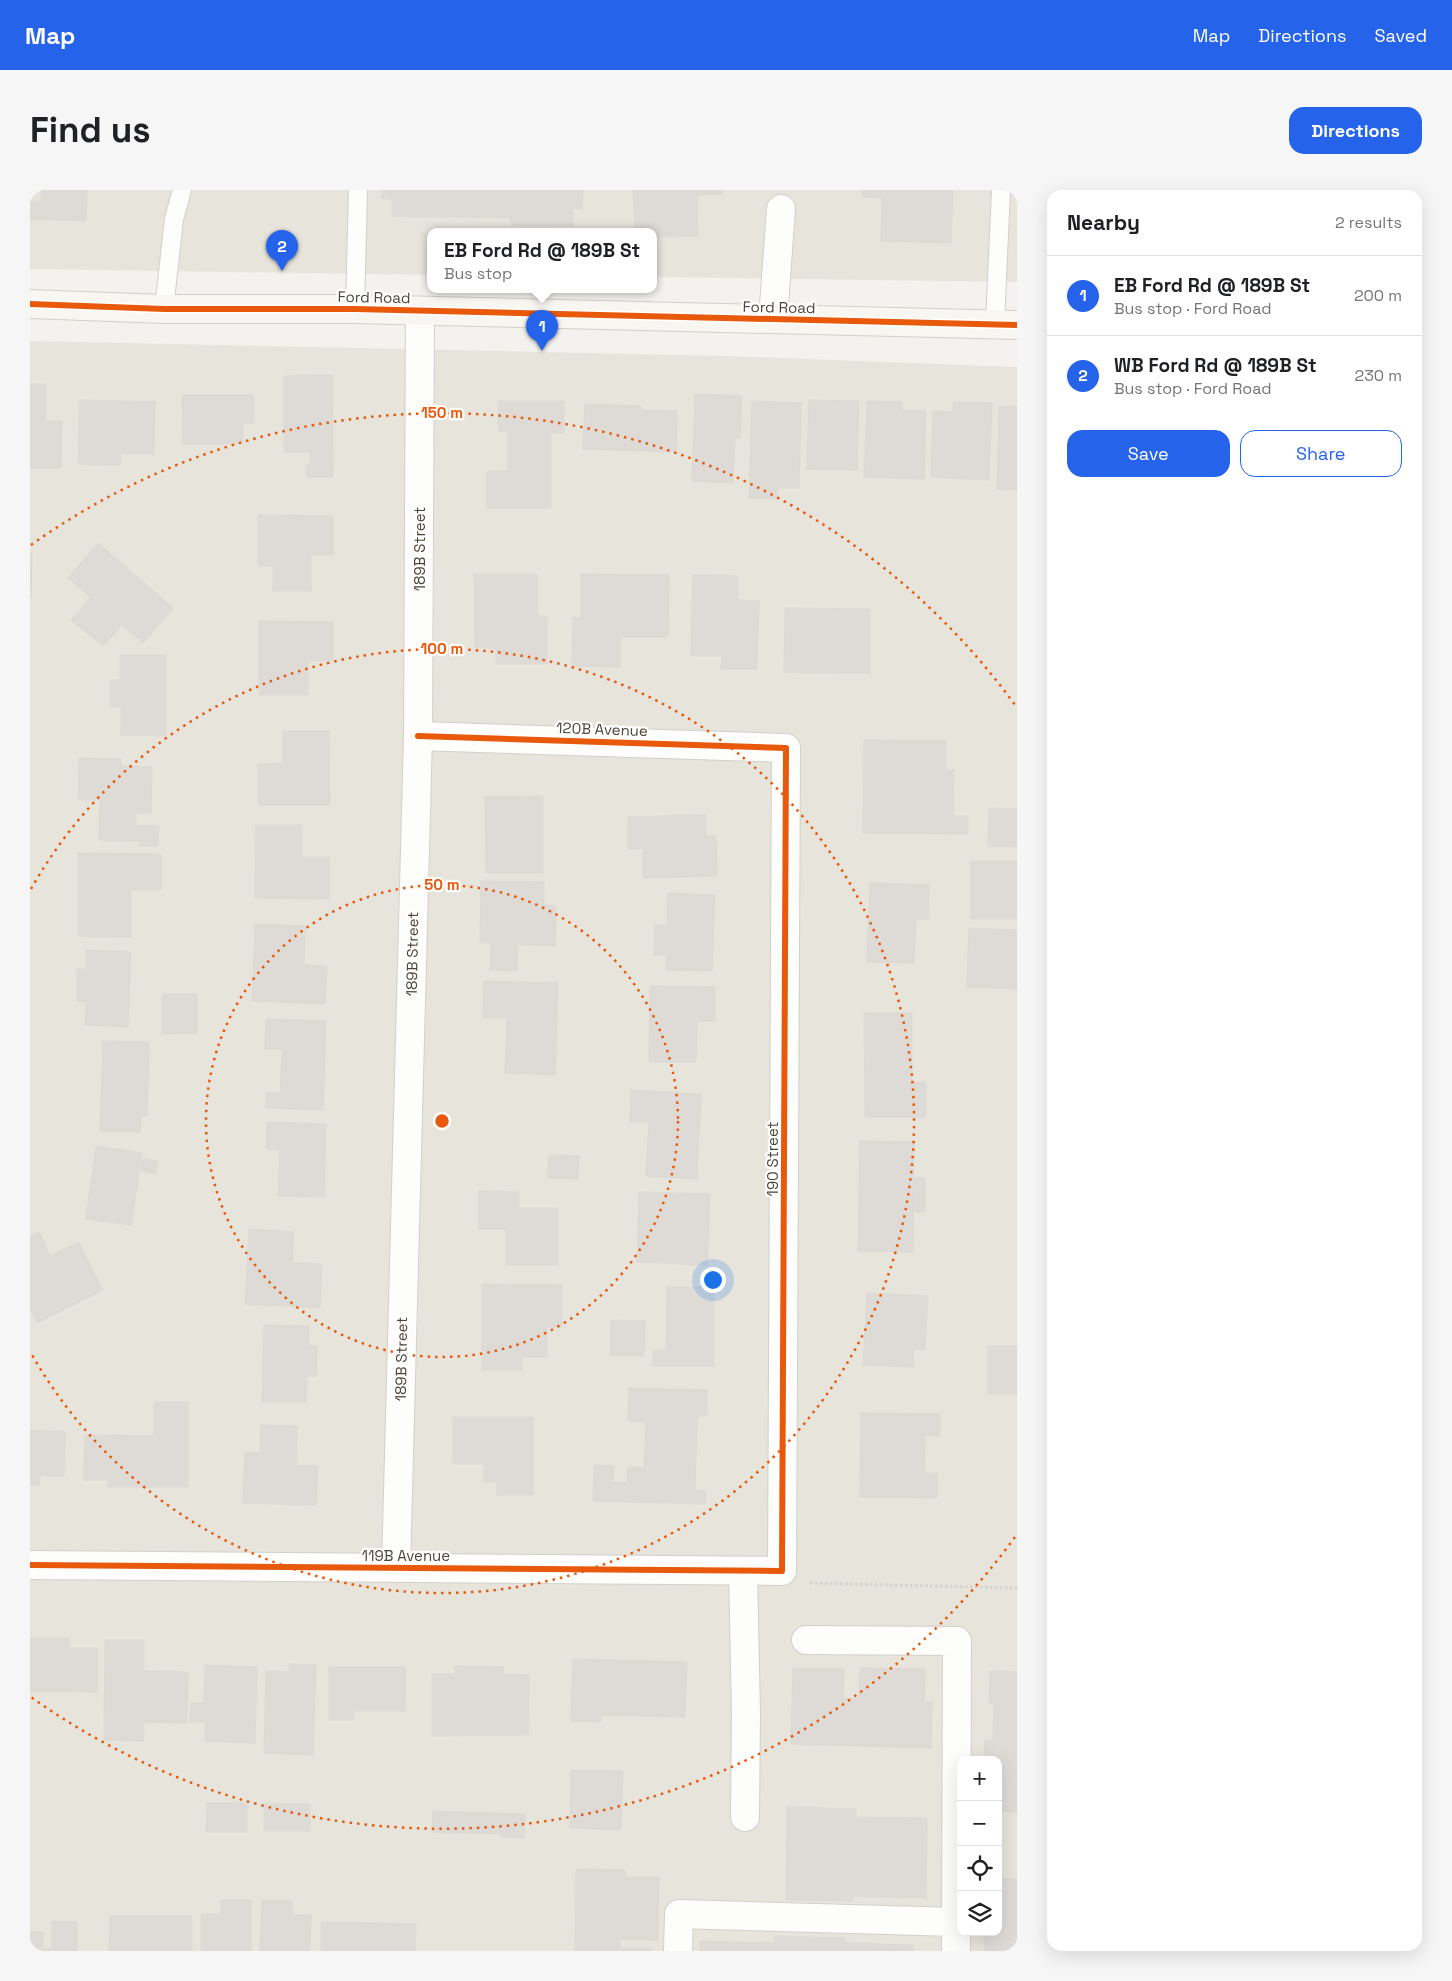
<!DOCTYPE html>
<meta charset="utf-8">
<style>
body{margin:0;font-family:"Space Grotesk",sans-serif;background:#f6f6f6;color:#202124}
.controls{position:absolute;right:15px;bottom:15px;display:grid;overflow:hidden;border-radius:10px;box-shadow:0 5px 20px #0002}
.controls button{width:45px;height:45px;display:grid;place-items:center;padding:0;border:0;border-bottom:1px solid #e0e0e0;background:#fff;color:#202124;font:25px sans-serif}
.you{position:absolute;left:682px;top:1089px;width:18px;height:18px;margin:-12px;border:4px solid #fff;border-radius:50%;background:#1a73e8;box-shadow:0 0 0 8px #1a73e833}
.badge{display:grid;place-items:center;width:32px;height:32px;border-radius:50%;background:#2563eb;color:#fff;font-size:16px;font-weight:700}
.pin{position:absolute;translate:-50% -41px;filter:drop-shadow(0 1px 2px #0008)}
.pin::after{content:'';position:absolute;top:26px;width:18px;height:15px;background:inherit;clip-path:polygon(0 0,100% 0,50% 100%)}
.popup{position:absolute;left:397px;top:38px;width:230px;height:65px;box-sizing:border-box;display:grid;place-content:center;border-radius:10px;background:#fff;filter:drop-shadow(0 1px 4px #0005);font-size:16px;white-space:nowrap;color:#757577}
.popup b{font-size:19px;color:#202124}
.popup::after{content:'';position:absolute;left:50%;top:100%;margin-left:-10px;border:10px solid transparent;border-top-color:#fff}
.list{margin:0;padding:0;list-style:none}
h2{display:flex;justify-content:space-between;align-items:center;height:65px;margin:0;padding:0 20px;font-size:21px}
h2 small{font-size:16px;font-weight:400;color:#757577}
.list li{display:grid;grid-template-columns:32px 1fr auto;gap:15px;align-items:center;box-sizing:border-box;height:80px;padding:0 20px;border-top:1px solid #e0e0e0}
.list b{display:block;font-size:19px;white-space:nowrap}
.list p{margin:0;font-size:16px;white-space:nowrap;color:#757577}
.list em{font-size:16px;font-style:normal;color:#757577}
.actions{display:flex;gap:10px;padding:15px 20px}
.actions a{flex:1;padding:11px 0;border:1px solid #2563eb;border-radius:15px;text-align:center;font-size:18px;color:#2563eb}
.actions .main{background:#2563eb;color:#fff}
.icon{flex:none;width:28px;height:28px;fill:none;stroke:currentColor;stroke-width:2;stroke-linecap:round;stroke-linejoin:round}
.map{position:relative;flex:none;width:987px;height:1761px;overflow:hidden;border-radius:15px}
header{display:flex;align-items:center;gap:30px;box-sizing:border-box;height:70px;padding:0 25px;background:#2563eb;color:#fff}
header strong{font-size:24px}
nav{display:flex;gap:28px;margin-inline-start:auto;font-size:18px}
.intro{display:flex;align-items:center;justify-content:space-between;box-sizing:border-box;height:120px;padding:0 30px}
h1{margin:0;font-size:35px}
.button{padding:12px 22px;border-radius:15px;background:#2563eb;color:#fff;font-size:18px;font-weight:700}
main{display:flex;gap:30px;padding:0 30px}
aside{flex:1;background:#fff;border-radius:15px;box-shadow:0 5px 20px #0002}
.map>svg:first-child{display:block}
.residential{fill:#e7e4dc;fill-rule:evenodd}
.building{fill:#dedbd6;stroke:#dcd9d4}
.lines{fill:none;stroke-linecap:round;stroke-linejoin:round}
.service-casing{stroke:#d2d0cb;stroke-width:20}
.minor-casing{stroke:#d2d0cb;stroke-width:30}
.secondary-casing{stroke:#d3cfc5;stroke-width:30}
.path{stroke:#d3d2cc;stroke-width:3;stroke-dasharray:2.5 2.5;stroke-linecap:butt}
.service{stroke:#fdfdfc;stroke-width:18}
.minor{stroke:#fdfdfc;stroke-width:28}
.secondary{stroke:#f7f6f1;stroke-width:28}
.cycleway-casing{stroke:#fff;stroke-width:9}
.cycleway{stroke:#e8590c;stroke-width:6}
.ring{fill:none;stroke:#e8590c;stroke-width:2.5;stroke-dasharray:2.5 5}
.labels{text-anchor:middle;dominant-baseline:central;stroke-width:4.5;stroke-linejoin:round;paint-order:stroke}
.street-label{font-size:15px;fill:#4b4439;stroke:#fff}
.centre{fill:#e8590c;stroke:#fff;stroke-width:2.5}
.ring-label{font-size:15px;text-anchor:middle;font-weight:bold;fill:#e8590c;stroke:#fff;stroke-width:4.5;stroke-linejoin:round;paint-order:stroke}
</style>
<header>
<strong>Map</strong>
<nav><a>Map</a><a>Directions</a><a>Saved</a></nav>
</header>
<div class="intro"><h1>Find us</h1><a class="button">Directions</a></div>
<main>
<div class="map">
<svg width="987" height="1761" viewBox="0 0 987 1761">
<rect width="100%" height="100%" fill="#f4f2ee"/>
<!-- residential -->
<path class="residential" d="M0 0H987V92L623 87V42H401V85L0 79Z
M0 151 696 166 987 177V1761H0ZM931 1570H968V1742H931Z"/>
<!-- building -->
<path class="building" d="M11 0H57L56 31 0 29V11H11Z
M352 0H553L552 19H543V36L481 35V28L362 26V9L352 8Z
M603 0H692V4L667 5 668 46 623 47V42H605Z
M832 0H923L921 53 851 51 852 8 832 7Z
M302 185 303 287H276V275H280V262H254V186Z
M0 194H16V231H32L31 278H0Z
M665 204 712 206 710 248H705L703 293 662 291Z
M152 205H224V233H213V254H153Z
M50 210 125 212 124 264 91 263 90 275 48 274Z
M779 210 829 211 827 280 777 279Z
M468 211H534V243L521 242V318H457V282L478 281V242L468 241Z
M722 211 771 213 769 298H747V309L719 308Z
M837 211 872 212V220L896 221 894 289 834 287Z
M923 212 962 213 959 290 901 287 903 221 923 222Z
M555 214 611 216V220L647 221 646 262 553 259Z
M969 216 987 217V300L967 299Z
M228 325 303 326V365H281V401H243V376H228Z
M68 353 143 418 113 453 92 435 73 456 41 430 61 407 38 388Z
M0 364H2L1 408H0Z
M444 384H507V426H517V474H466V458H445Z
M551 384 639 385 638 447H590V477L542 476 543 427 551 428Z
M663 385 708 386V410L729 411 727 479H691L692 466H661Z
M755 418 840 419V483L754 482Z
M229 431 303 432V470L278 471V505H229Z
M90 465H136V546L91 545V517H80V490H90Z
M253 541H299L300 615H228V574L253 573Z
M834 550 916 551V581L924 580 923 626H938V644L833 643Z
M49 568 91 569V576L122 577 121 623H106V635L129 636 128 656H109V651L69 650 70 610H48Z
M513 606V683H456L455 607Z
M959 618 987 619V657L958 656Z
M676 625V646H686L687 686 613 688V659H598V627Z
M226 635H272V667H299V709L225 708Z
M48 663 131 664V700H101V747L48 746Z
M941 671H987V729H941Z
M451 691 514 692V715L526 716 525 756 488 754 487 781 460 780 461 753H450Z
M840 693 899 695 898 730 886 729 884 773 837 772Z
M638 703 685 705 682 781 636 780V765H624L625 735H637Z
M225 734 275 736 274 775 297 776 295 814 222 811Z
M939 738 987 740V799L937 797Z
M56 760 101 762 98 837 55 835 56 812 47 811V779H56Z
M454 791 528 793 525 885 475 883 477 828H453Z
M620 796 685 797V831H667L666 872H619Z
M132 804H167V843L132 844Z
M834 823H882V892H896V927H835Z
M236 829 296 831 293 920 236 918V902L250 903 252 859H235Z
M73 851 119 852 117 926H111L110 942 70 941Z
M601 900 671 904 667 989 616 986 619 932H600Z
M237 932 296 934 294 1007 248 1006 250 960 236 959Z
M830 951 884 952 883 1062 828 1061Z
M66 956 112 963 101 1035 56 1029Z
M519 965 549 966 548 989 518 988Z
M113 969 127 971 125 984 111 981Z
M885 988H895V1022H885Z
M449 1001 489 1002V1018H528V1075H476V1039H449Z
M609 1002 680 1004 677 1075 607 1072Z
M219 1039 264 1042 262 1073 292 1074 290 1118 215 1114Z
M9 1042 20 1066 49 1052 73 1100 7 1133 0 1118V1047Z
M452 1094 532 1095V1137H517V1167H492V1180H452Z
M637 1097H684V1176H623V1160H636Z
M837 1103 898 1106 895 1160 884 1159 883 1177 833 1175Z
M581 1130 615 1131 614 1166 580 1165Z
M234 1135 279 1136 278 1156H287L286 1186H277L276 1212H232Z
M958 1156H987V1204H958Z
M599 1198 677 1200V1226H667L665 1300 676 1301 675 1314 563 1311 564 1275 584 1276 583 1292 597 1293 598 1277 614 1278 616 1232 598 1231Z
M124 1212H158V1297H78V1290H54L55 1245 124 1246Z
M831 1223 910 1224V1246L895 1245 894 1283H907V1308L830 1307Z
M423 1227H503V1305H467L466 1291 454 1292V1274H423Z
M231 1235 267 1236 266 1275 288 1276 286 1315 213 1313 215 1262 230 1263Z
M0 1240 35 1242 34 1286H10V1295H0Z
M0 1448H39V1458H67V1502L0 1501Z
M75 1450H114V1481L158 1482 157 1533 114 1532V1551L74 1550Z
M543 1469 657 1472 655 1527 571 1525V1532L541 1531Z
M259 1474 286 1475 283 1565 234 1563 236 1481 259 1482Z
M175 1475 227 1477 225 1553 175 1551V1532H160L161 1513H174Z
M425 1476 474 1477 473 1484 499 1485 498 1545 402 1546V1484H425Z
M299 1477H376L375 1521H324V1530H299Z
M763 1478 814 1479 813 1508 829 1509 830 1478 895 1479 894 1512H902L901 1558 761 1554Z
M960 1481 987 1482V1622L968 1621V1570H954L955 1550H963L964 1514 959 1513Z
M541 1580 593 1581 591 1640 540 1638Z
M177 1613H217V1642H176Z
M234 1614H280V1641H234Z
M757 1617 826 1619V1627L897 1628 896 1708 823 1706V1711L756 1710Z
M403 1621 495 1624 494 1648 470 1647V1644L402 1642Z
M546 1679 595 1680V1687H629L628 1750 590 1749V1758H622V1761H545Z
M968 1689H987V1761H954V1742H968Z
M191 1710H221V1761H171V1724H191Z
M232 1710 262 1711V1725H281L280 1761H230Z
M80 1726H162V1761H79Z
M22 1731 47 1732V1761H0V1742H13V1759H22Z
M291 1732 386 1734 385 1761H291Z
M744 1746 815 1748V1753L883 1755V1761H670V1751L744 1753Z"/>
<g class="lines">
<!-- service casing -->
<g class="service-casing">
<path id="service" d="M134 119 144 29 152 0
M325 119 328 0
M965 134 971 0"/>
</g>
<!-- minor casing -->
<g class="minor-casing">
<path id="minor" d="M743 129 751 19
M0 1375 752 1381 756 558 388 546
M366 1378 388 546 390 121
M713 1381 716 1525 715 1627
M776 1450 927 1451 926 1761
M648 1761 649 1724 926 1732"/>
</g>
<!-- secondary casing -->
<g class="secondary-casing">
<path id="secondary" d="M0 114 134 119H325L987 135"/>
</g>
<!-- path -->
<path class="path" d="M780 1393 987 1398"/>
<!-- service -->
<use href="#service" class="service"/>
<!-- minor -->
<use href="#minor" class="minor"/>
<!-- secondary -->
<use href="#secondary" class="secondary"/>
<!-- cycleway casing -->
<g class="cycleway-casing">
<path id="cycleway" d="M0 114 134 119H325L987 135
M0 1375 752 1381 756 558 388 546"/>
</g>
<!-- cycleway -->
<use href="#cycleway" class="cycleway"/>
</g>
<!-- distance rings -->
<g class="ring">
<circle cx="412" cy="931" r="236"/>
<path d="M1 699A472 472 0 1 1 1 1163"/>
<path d="M985 1347A708 708 0 0 1 1 1507M1 355A708 708 0 0 1 985 515"/>
</g>
<g class="labels">
<!-- street labels -->
<g class="street-label">
<text transform="translate(344 107) rotate(1)">Ford Road</text>
<text transform="translate(749 117) rotate(1)">Ford Road</text>
<text transform="translate(389 359) rotate(-90)">189B Street</text>
<text transform="translate(572 539) rotate(2)">120B Avenue</text>
<text transform="translate(382 764) rotate(-89)">189B Street</text>
<text transform="translate(742 969) rotate(-90)">190 Street</text>
<text transform="translate(371 1169) rotate(-89)">189B Street</text>
<text x="376" y="1365">119B Avenue</text>
</g>
</g>
<circle cx="412" cy="931" r="8" class="centre"/>
<g class="ring-label">
<text x="412" y="228">150 m</text>
<text x="412" y="464">100 m</text>
<text x="412" y="700">50 m</text>
</g>
</svg>
<div class="controls">
<button>+</button>
<button>−</button>
<button><svg class="icon" aria-label="locate" viewBox="0 0 24 24"><circle cx="12" cy="12" r="6"/><path d="M12 2v4M12 18v4M2 12h4M18 12h4"/></svg></button>
<button><svg class="icon" aria-label="layers" viewBox="0 0 24 24"><path d="M12 4l9 5-9 5-9-5zM3 14l9 5 9-5"/></svg></button>
</div>
<div class="you"></div>
<div class="pin badge" style="left:512px;top:161px">1</div>
<div class="popup"><b>EB Ford Rd @ 189B St</b>Bus stop</div>
<div class="pin badge" style="left:252px;top:81px">2</div>
</div>
<aside>
<h2>Nearby<small>2 results</small></h2>
<ul class="list">
<li><span class="badge">1</span><div><b>EB Ford Rd @ 189B St</b><p>Bus stop · Ford Road</p></div><em>200 m</em></li>
<li><span class="badge">2</span><div><b>WB Ford Rd @ 189B St</b><p>Bus stop · Ford Road</p></div><em>230 m</em></li>
</ul>
<div class="actions"><a class="main">Save</a><a>Share</a></div>
</aside>
</main>
